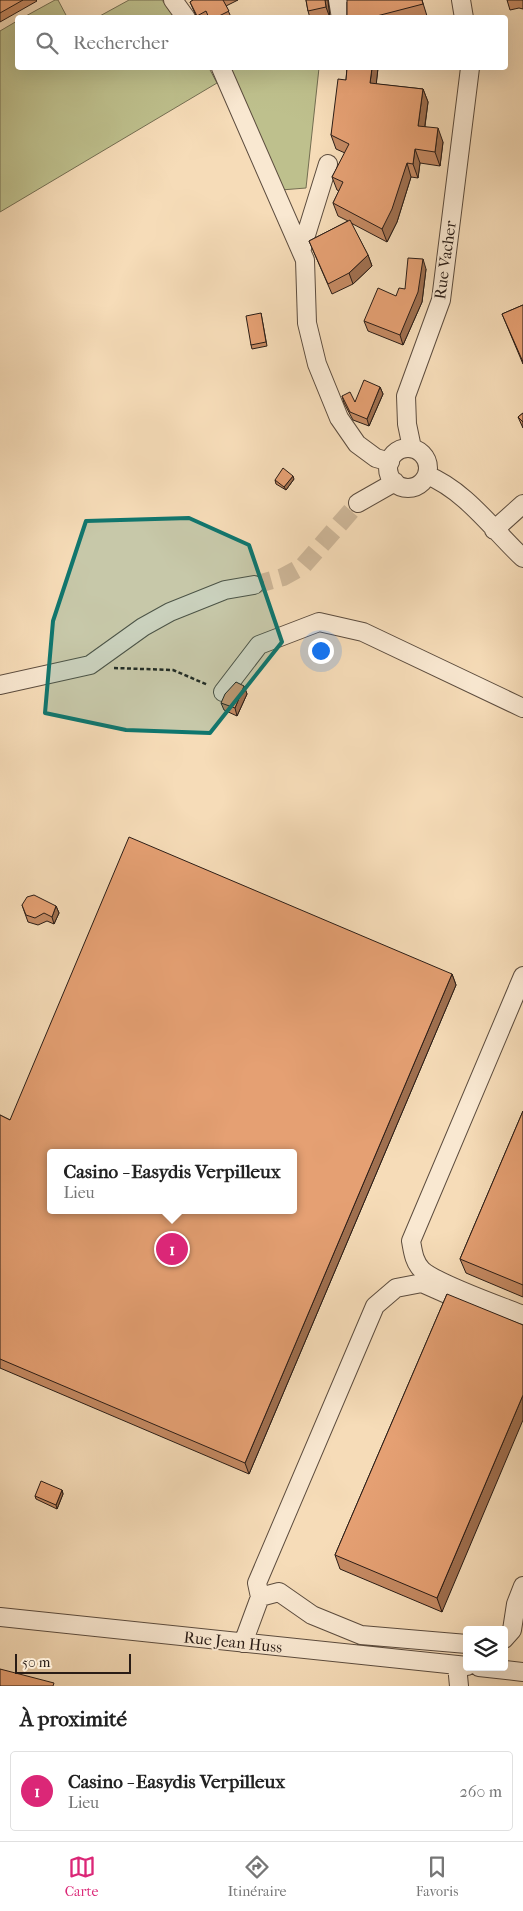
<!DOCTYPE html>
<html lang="fr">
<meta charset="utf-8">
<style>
body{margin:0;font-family:"IM FELL French Canon",serif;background:#f2f2f2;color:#222}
.controls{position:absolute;right:15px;bottom:15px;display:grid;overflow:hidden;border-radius:5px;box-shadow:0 5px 20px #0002}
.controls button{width:45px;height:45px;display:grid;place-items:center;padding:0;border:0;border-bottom:1px solid #e0e0e0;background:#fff;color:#222;font:25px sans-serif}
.scale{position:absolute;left:15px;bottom:12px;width:116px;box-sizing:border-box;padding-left:5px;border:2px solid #291c16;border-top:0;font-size:14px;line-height:18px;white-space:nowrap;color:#291c16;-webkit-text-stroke:4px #f9e8d1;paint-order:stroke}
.you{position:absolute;left:320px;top:650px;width:18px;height:18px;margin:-12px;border:4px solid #fff;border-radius:50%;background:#1a73e8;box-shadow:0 0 0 8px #1a73e833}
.badge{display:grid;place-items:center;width:32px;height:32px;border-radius:50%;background:#db2777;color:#fff;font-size:16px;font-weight:700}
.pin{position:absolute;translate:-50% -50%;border:2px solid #fff;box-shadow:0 1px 5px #0006}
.popup{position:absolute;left:47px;top:1149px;width:250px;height:65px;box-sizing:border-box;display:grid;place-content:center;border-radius:5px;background:#fff;filter:drop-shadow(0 1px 4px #0005);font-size:16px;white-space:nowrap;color:#767676}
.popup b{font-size:19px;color:#222}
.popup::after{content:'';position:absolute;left:50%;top:100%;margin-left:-10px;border:10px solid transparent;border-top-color:#fff}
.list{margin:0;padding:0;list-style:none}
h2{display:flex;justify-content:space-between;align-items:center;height:65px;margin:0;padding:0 20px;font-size:21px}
h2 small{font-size:16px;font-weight:400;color:#767676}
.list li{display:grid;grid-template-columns:32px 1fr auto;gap:15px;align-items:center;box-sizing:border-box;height:80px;margin:0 10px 10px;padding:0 10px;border:1px solid #e0e0e0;border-radius:5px}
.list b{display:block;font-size:19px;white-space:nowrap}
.list p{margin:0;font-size:16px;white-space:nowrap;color:#767676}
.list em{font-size:16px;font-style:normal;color:#767676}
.icon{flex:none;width:28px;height:28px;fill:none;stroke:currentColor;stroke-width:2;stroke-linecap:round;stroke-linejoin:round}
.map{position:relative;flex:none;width:523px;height:1686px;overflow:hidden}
.search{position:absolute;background:#fff;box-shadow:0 5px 20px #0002;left:15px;right:15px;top:15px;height:55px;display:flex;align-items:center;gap:12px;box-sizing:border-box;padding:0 18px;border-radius:5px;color:#767676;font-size:19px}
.sheet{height:155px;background:#fff}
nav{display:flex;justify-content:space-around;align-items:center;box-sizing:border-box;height:70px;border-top:1px solid #e0e0e0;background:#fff;font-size:14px;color:#767676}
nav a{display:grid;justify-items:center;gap:2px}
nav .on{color:#db2777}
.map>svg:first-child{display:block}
.green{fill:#bec08d;stroke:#746e52}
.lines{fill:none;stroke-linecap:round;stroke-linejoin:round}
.minor-tunnel{stroke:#cdb698;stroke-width:18;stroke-dasharray:18 9;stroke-linecap:butt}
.minor-casing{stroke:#5c4c3e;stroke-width:20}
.path{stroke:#291c16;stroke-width:2.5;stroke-dasharray:4 2.5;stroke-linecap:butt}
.minor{stroke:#f9e8d1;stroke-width:18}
.wall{fill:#c58a63;stroke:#291c16}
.shaded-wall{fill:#a07050;stroke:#291c16}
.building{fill:#e5a073;stroke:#291c16;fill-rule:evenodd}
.marked{fill:#0f766e;fill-opacity:0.2;stroke:#0f766e;stroke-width:4;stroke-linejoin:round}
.labels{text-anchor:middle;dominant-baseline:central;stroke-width:4;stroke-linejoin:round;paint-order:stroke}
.street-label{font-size:16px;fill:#291c16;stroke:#f9e8d1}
</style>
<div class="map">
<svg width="523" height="1686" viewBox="0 0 523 1686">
<rect width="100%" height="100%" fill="#f6dcb8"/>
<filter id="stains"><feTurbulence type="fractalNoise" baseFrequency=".004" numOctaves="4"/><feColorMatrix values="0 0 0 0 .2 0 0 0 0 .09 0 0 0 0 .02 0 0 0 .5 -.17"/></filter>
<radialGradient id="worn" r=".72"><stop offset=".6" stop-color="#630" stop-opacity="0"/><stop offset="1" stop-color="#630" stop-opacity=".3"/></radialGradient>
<!-- green -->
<path class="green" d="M55 0H58L67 17H24Z
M129 0H162L174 17H98Z
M17 21 18 68H209L217 83 0 212V31Z
M229 68H319L306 188 281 190Z"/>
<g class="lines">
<!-- minor-tunnel -->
<path class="minor-tunnel" d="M254 585 283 577 303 566 358 503"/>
<!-- minor casing -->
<g class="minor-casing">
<path id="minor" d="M173 0 186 18
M338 0 341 18
M461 0 464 18
M221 68 305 260 307 323 317 364 339 418 357 444 376 458 390 462
M301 251 328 164
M412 448 407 424 406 396 441 300 470 68
M388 468a20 20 0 1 1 40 0a20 20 0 1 1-40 0Z
M427 475C466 491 493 530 523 558
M358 503 395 482
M494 530 523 504
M0 685 90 665 143 627 170 612 225 590 254 585
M223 692 259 645 319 622 363 632 523 708
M523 976 411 1241C413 1252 414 1262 422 1270 437 1284 501 1306 523 1315
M260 1597 257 1583 375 1306 396 1288 422 1283 474 1306
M0 1617 467 1666
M504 1639 512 1630 516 1604 523 1586
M243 1643 260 1597 279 1592 312 1615 361 1635 467 1644
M457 1665 459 1686
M479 1667 523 1672"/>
</g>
<!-- path -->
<path class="path" d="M114 668 173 670 208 685"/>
<!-- minor -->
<use href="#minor" class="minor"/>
</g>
<!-- wall -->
<path class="wall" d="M0 0H36L37 1 0 22Z
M193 0H238L226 6 231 17 197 18 190 2Z
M306 0H328V1L330 18H310L308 11Z
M422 0 427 16 420 18H347V2Z
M507 0H523V9L519 8 510 10Z
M347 68H378L376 84 423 89 428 102 425 126 443 142 440 166 420 163 418 178 411 177 397 222 387 242 351 223 368 255 372 266 353 284 332 294 309 241 348 221 338 216 333 203 339 191 337 190 332 177 345 153 336 149 331 135 346 80Z
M426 269 422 302 403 345 368 331 364 321 405 289Z
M523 305V364L502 314Z
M261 313 267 346 252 349 251 345Z
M380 387 383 394 369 426 353 420 344 403 342 396 355 402Z
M523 413V428L518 417Z
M294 479 286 490 276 484 275 480Z
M244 686 247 694 237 716 224 710 221 703Z
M22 905 56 906 59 913 54 924 47 921 38 925 28 922Z
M452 974 456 985 249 1474 0 1368V1115L10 1120Z
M523 1111V1297L466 1273 460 1259Z
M447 1294 442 1612 340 1569 335 1555Z
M62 1490 63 1494 57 1509 36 1499 35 1496Z"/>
<!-- shaded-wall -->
<path class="shaded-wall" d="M325 0H328V1L330 18 326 7Z
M372 68H378L375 96 370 83Z
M423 89 428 102 423 139 418 126Z
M438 128 443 142 440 166 435 152Z
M415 149 420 163 418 178 413 164Z
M407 163 411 177 397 222 387 242 382 229Z
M368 255 372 266 353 284 349 273Z
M423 259 426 269 422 302 403 345 400 335Z
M380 387 383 394 369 426 367 419Z
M293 476 294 479 286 490 284 487Z
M244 686 247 694 237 716 235 708Z
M56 906 59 913 54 924 52 917Z
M452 974 456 985 249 1474 245 1463Z
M523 1395V1420L442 1612 437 1598Z
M62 1490 63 1494 57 1509 56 1505Z"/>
<!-- building -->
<path class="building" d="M0 0H23L0 13Z
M193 0H223L229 11 215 18H209L206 11 197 16 190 2Z
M306 0H325L326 7 308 11Z
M347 0H422L423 4 369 18H347Z
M347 68H372L370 83 423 89 418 126 438 128 435 152 415 149 413 164 407 163 392 209 382 229 333 203 343 182 332 177 349 144 331 135 338 79 346 80Z
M350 220 368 255 349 273 328 284 309 241Z
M408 258 423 259 418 292 400 335 364 321 378 288 396 296 399 288 405 289Z
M523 305V362L502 314Z
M261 313 266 342 251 345 246 316Z
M364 380 380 387 367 419 350 412 342 396 350 392 355 402Z
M523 413V422L518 417Z
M283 468 293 476 284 487 275 480Z
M236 682 244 686 235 708 221 703 225 694Z
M129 837 452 974 245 1463 0 1359V1115L10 1120ZM51 1153H293V1210H51Z
M34 895 56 906 52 917 44 913 35 918 26 915 22 905 27 897Z
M523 1111V1285L460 1259Z
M447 1294 523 1325V1395L437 1598 335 1555Z
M41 1481 62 1490 56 1505 35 1496Z
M0 1669 54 1683 53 1686H0Z"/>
<!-- marked area -->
<path class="marked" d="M189 518 249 545 282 642 210 733 126 730 45 713 53 621 86 521Z"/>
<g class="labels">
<!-- street labels -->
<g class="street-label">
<text transform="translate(445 260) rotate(-82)">Rue Vacher</text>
<text transform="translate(233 1642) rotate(6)">Rue Jean Huss</text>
</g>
</g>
<rect width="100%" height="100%" filter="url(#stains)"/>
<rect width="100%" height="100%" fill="url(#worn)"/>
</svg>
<div class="controls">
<button><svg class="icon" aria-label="layers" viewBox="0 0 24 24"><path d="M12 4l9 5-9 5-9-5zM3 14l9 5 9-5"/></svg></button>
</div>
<div class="scale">50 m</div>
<div class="you"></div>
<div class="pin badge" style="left:172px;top:1249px">1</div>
<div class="popup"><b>Casino - Easydis Verpilleux</b>Lieu</div>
<div class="search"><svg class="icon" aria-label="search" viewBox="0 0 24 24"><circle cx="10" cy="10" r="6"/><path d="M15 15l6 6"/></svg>Rechercher</div>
</div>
<section class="sheet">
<h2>À proximité<small></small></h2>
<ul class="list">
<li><span class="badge">1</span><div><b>Casino - Easydis Verpilleux</b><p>Lieu</p></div><em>260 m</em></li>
</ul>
</section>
<nav>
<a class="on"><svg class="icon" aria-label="map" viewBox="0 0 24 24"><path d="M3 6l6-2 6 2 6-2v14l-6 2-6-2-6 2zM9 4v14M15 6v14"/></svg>Carte</a>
<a><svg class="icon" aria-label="directions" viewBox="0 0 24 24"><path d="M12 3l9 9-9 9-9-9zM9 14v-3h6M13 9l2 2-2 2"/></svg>Itinéraire</a>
<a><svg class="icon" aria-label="saved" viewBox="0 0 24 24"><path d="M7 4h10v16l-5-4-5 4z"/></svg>Favoris</a>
</nav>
